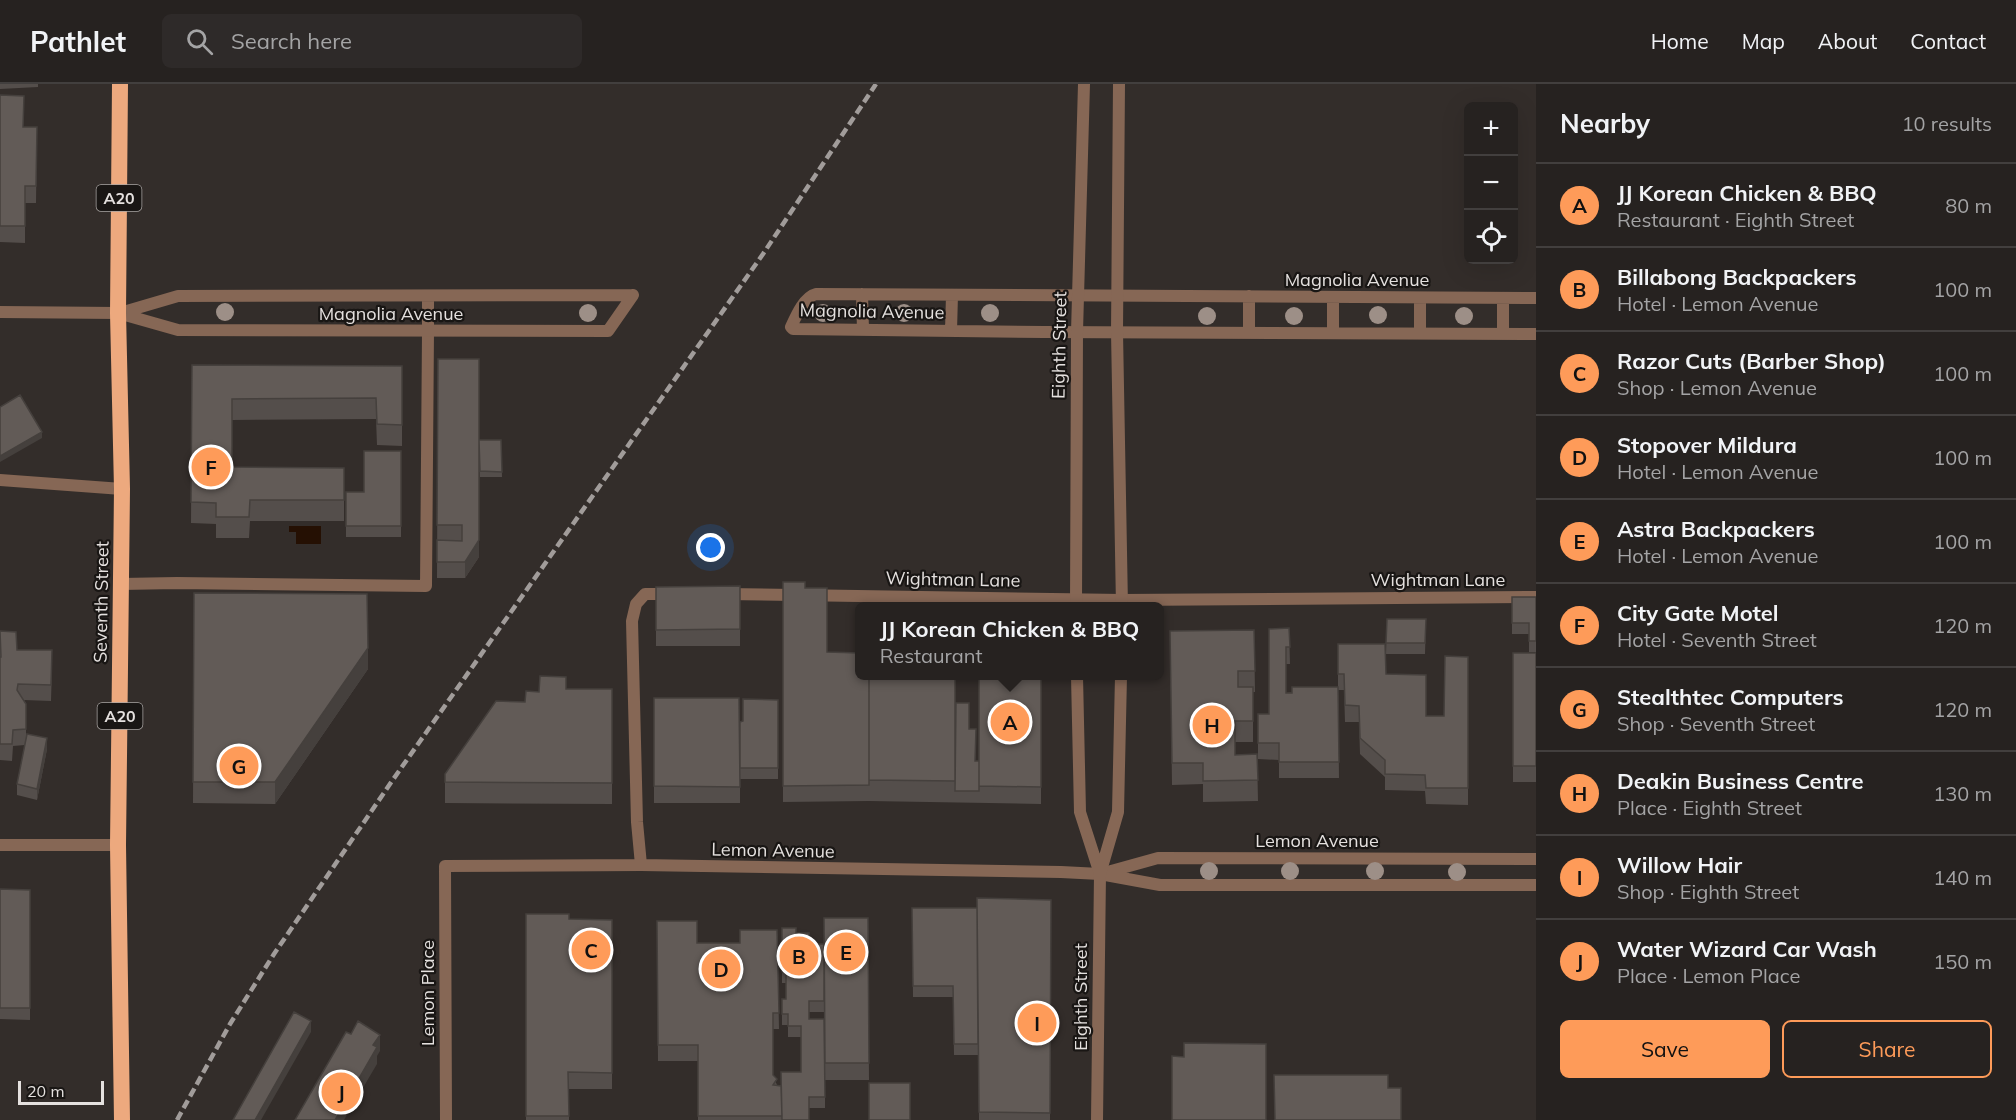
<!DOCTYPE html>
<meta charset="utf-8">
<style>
body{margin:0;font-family:Mulish,sans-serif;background:#2e2a29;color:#f1f3f6}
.controls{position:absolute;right:18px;top:18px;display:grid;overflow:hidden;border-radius:9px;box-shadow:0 6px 24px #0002}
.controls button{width:54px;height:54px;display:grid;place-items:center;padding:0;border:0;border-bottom:2px solid #423f3e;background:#262220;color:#f1f3f6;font:30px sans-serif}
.scale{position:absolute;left:18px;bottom:15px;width:86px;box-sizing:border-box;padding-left:6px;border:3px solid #e5e1df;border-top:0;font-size:16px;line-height:21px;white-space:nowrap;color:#e5e1df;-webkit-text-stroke:4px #191614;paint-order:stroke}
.you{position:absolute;left:711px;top:464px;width:21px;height:21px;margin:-15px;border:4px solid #fff;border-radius:50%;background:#1a73e8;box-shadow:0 0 0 9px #1a73e833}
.badge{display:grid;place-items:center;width:39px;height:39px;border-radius:50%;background:#fe9b59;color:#111;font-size:20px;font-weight:700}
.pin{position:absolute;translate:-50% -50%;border:3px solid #fff;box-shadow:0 2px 6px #0006}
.popup{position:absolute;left:855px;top:518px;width:309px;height:78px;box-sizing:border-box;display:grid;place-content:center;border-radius:9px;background:#262220;filter:drop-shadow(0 2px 4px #0005);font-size:20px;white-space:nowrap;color:#a4a4a5}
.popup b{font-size:22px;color:#f1f3f6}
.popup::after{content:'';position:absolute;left:50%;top:100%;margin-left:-12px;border:12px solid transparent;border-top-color:#262220}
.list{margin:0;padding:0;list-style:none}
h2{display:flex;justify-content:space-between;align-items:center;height:78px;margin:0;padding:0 24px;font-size:26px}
h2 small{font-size:20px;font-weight:400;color:#a4a4a5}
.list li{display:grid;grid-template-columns:39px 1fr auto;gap:18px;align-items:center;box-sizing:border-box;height:84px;padding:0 24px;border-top:2px solid #423f3e}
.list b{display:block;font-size:22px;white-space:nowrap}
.list p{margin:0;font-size:20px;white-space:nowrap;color:#a4a4a5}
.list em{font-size:20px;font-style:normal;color:#a4a4a5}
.actions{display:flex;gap:12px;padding:18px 24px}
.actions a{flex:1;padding:14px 0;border:2px solid #fe9b59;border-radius:9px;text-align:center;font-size:21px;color:#fe9b59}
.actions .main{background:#fe9b59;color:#111}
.icon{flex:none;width:33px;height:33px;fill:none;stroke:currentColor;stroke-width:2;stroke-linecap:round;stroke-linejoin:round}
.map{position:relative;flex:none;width:1536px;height:1036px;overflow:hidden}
header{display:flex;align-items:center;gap:36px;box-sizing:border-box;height:84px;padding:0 30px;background:#262220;border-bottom:2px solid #423f3e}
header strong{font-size:28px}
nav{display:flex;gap:33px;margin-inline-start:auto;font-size:21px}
.search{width:420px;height:54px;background:#2e2a29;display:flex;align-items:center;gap:15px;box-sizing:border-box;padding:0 21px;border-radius:9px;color:#a4a4a5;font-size:22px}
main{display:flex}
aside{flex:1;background:#262220}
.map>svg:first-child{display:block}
.water{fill:#251003}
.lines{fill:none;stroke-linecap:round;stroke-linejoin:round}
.service{stroke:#866755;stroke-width:12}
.minor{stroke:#866755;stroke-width:12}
.tertiary{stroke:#866755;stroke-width:12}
.trunk{stroke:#eda97e;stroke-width:16}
.rail{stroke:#a19c9a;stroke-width:4.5;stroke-dasharray:9 4.5;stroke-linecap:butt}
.tree{fill:#9d8f87}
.wall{fill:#544e4b;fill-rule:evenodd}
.shaded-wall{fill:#45403d}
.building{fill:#625b57;stroke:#45403d;stroke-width:1.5}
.labels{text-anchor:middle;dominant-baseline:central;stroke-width:4.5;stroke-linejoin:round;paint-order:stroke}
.shield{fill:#191614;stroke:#a8a4a2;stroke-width:1.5}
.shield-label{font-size:16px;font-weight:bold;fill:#e5e1df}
.street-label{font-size:18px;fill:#e5e1df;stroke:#191614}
</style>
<header>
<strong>Pathlet</strong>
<div class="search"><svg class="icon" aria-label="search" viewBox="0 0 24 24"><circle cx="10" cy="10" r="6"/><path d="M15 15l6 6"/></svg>Search here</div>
<nav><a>Home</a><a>Map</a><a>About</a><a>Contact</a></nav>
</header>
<main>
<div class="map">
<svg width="1536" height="1036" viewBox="0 0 1536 1036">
<rect width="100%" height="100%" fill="#332d2a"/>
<!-- water -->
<path class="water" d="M289 442H321V460H296V448H289Z"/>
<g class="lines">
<!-- service -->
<path class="service" d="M0 396 122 405
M121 500 177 499 426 502 428 247
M0 761H118"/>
<!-- minor -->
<path class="minor" d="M862 210 863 246
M428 212V247
M1333 213V249
M1420 214V249
M1536 214 816 210C804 213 796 232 791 243L793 245 1044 248 1536 250
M0 228 118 229 178 246 608 247 633 211
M120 229 178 212 633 211
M951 247 952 211
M1249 249V212
M1503 250V214
M724 510 1122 516 1536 513
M641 781 637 738 632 537 636 520 645 510H671
M1104 789 1158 774 1536 775
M446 1036 445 782 641 781 1061 788 1100 790 1160 801H1536"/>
<!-- tertiary -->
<path class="tertiary" d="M1119 0 1117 248 1122 522
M1076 522 1077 248 1084 0
M1077 592 1080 728 1100 790
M1097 1036 1100 790 1118 728 1121 592"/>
<!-- trunk -->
<path class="trunk" d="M120 0 118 229 122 405 118 761 122 1036"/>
<!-- rail -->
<path class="rail" d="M177 1036 230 940 274 870 392 697 763 170 876 0"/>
</g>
<!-- trees -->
<g class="tree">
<circle cx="225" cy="228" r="9"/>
<circle cx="588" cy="229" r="9"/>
<circle cx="823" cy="229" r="9"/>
<circle cx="904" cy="229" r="9"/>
<circle cx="990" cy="229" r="9"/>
<circle cx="1378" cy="231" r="9"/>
<circle cx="1207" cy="232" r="9"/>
<circle cx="1294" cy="232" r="9"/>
<circle cx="1464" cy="232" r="9"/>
<circle cx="1209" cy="787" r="9"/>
<circle cx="1290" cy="787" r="9"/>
<circle cx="1375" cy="787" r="9"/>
<circle cx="1457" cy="788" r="9"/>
</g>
<!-- wall -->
<path class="wall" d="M0 0H38V3L0 5Z
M0 11 23 43H37L36 119H25V159L0 158Z
M438 275 479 473 465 494H437Z
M192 281 402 282V362L377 361 376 335 232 336V383L344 384V437H250L249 454H216V440L191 439Z
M479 356H501L502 393H480Z
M401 367V453H346V408H364Z
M783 498 805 504 827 568 955 591V705L969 645 975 677H979L1041 591V720L869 717 783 718Z
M740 502V562H656V503Z
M194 509 368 585 275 720 193 719Z
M1512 513H1536V568H1529V550H1512Z
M1387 535H1426L1425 570H1386Z
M1289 544 1290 580H1286V609L1338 603 1339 694H1279V676L1258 675V630H1269Z
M1254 546 1255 608H1253V658H1235V671L1257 670 1258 717 1203 718V700L1172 701 1170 547Z
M0 547 17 566 52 583 51 617 24 616 26 620V657L47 665 37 716 17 711V700L25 661 13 662 12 677 0 676Z
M1338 560 1386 590 1426 632H1444L1468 573V721L1426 720 1425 707 1385 706V693L1360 670 1359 638H1345L1344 606H1338Z
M1513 569H1536V698H1513Z
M566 605H612V720L445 719V690L525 618 539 608Z
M654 614 740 643 743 637 778 616V695H740V719H654Z
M0 805 30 806V936L0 935Z
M1051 816 1050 1036H979L978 897V971H954L953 913H913L912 824H977Z
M526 830 569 835 612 836V1005H569V1036H526Z
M868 834 869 996H825V1024H809V1036H698V977H658L657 837 697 859H740L777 846 779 945H773V992L777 1001 781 1002 801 988V953H788V941H782V915H786V899H782V844L796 849 809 860H824ZM809 928H824L825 996 809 935Z"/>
<!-- shaded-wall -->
<path class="shaded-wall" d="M42 348V354L0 378V372Z
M479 456V473L465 494V478Z
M368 564V585L275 720V698Z
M47 654V665L37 716V705Z
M311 937V948L261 1036H255Z
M380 951V967L377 972V980L344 1036H335L373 961Z"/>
<!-- building -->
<path class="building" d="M0 11 24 12 23 43H37L36 102H25V142H0Z
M438 275H479V456L465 478H437V456L462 457V441H437Z
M192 281 402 282V341L377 340 376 314 232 315V383L344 384V416H250L249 433H216V419L191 418Z
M20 311 42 348 0 372V323Z
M479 356H501L502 388 480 387Z
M364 367H401V442H346V408H364Z
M783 498H805V504H827V568L860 569V591H869V701L783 702Z
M740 502V545L656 546V503Z
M194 509 367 510 368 564 275 698H193Z
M1512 513H1536V557H1529V539H1512Z
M1387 535H1426L1425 559H1386Z
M1289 544 1290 563H1286V609H1292V603H1338L1339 678H1279V659H1258V630H1269V545Z
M1254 546 1255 587H1238V603H1253V637H1235V671L1257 670 1258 696 1203 697V679H1172L1170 547Z
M0 547 16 548 17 566H52L51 601 18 600 17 606 26 620V645L13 646 12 660H0V573H1Z
M1338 560H1385L1386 590 1426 591V632H1444L1445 572 1468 573V704H1426L1425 691 1385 690V676L1360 654 1359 622 1345 621 1344 590H1338Z
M1513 569H1536V682H1513Z
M869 591H955V697L869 696Z
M979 591H1041V703L979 702Z
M540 592 566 593V605H612V699L445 698V690L496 617 525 618 526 607 539 608Z
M654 614H739L740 703 654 702Z
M743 615 778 616V684H740V638L743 637Z
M956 619H969V645H976L975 677H979V707H955Z
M27 650 47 654 37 705 17 700Z
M0 805 30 806V924H0Z
M977 814 1051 816 1050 1029 979 1028Z
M912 824H977L978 960H954L953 902H913Z
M526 830H569V835L612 836V989L568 988 569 1032H526Z
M824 834H868L869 979H825Z
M657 837H697V859H740V846H777L779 929H773V991L777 995 773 1001 781 1002 782 1032H698V961H658Z
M782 844H796V849H809V860H824V917H809V935H824L825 1013H809V1036H782L781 988H801V942H788V930H782V915H786V888H782Z
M294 928 311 937 255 1036H233Z
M358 937 380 951 373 961 377 963 335 1036H295L346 948 351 950Z
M1184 959 1266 960V1036H1172V972L1184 973Z
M1274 991H1388V1004H1401V1036H1275Z
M869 999H910V1036H869Z"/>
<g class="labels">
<!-- shield labels -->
<g class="shield">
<rect x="96.5" y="101" width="45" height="26" rx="4.5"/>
<rect x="97.5" y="619" width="45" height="26" rx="4.5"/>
</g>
<g class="shield-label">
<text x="119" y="114">A20</text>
<text x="120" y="632">A20</text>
</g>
<!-- street labels -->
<g class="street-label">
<text x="1357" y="195">Magnolia Avenue</text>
<text transform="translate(872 227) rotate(1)">Magnolia Avenue</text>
<text x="391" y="229">Magnolia Avenue</text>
<text transform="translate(1059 261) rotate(-89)">Eighth Street</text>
<text transform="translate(953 495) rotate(1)">Wightman Lane</text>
<text x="1438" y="495">Wightman Lane</text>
<text transform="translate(101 518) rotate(-89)">Seventh Street</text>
<text x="1317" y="756">Lemon Avenue</text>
<text transform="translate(773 766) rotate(1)">Lemon Avenue</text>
<text transform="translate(427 909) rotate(-90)">Lemon Place</text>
<text transform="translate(1080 913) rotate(-90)">Eighth Street</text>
</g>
</g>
</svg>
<div class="controls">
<button>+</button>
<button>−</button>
<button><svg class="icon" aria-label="locate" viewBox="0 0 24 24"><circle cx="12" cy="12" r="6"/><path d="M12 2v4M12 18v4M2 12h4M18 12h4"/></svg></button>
</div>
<div class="scale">20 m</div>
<div class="you"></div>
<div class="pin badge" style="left:1010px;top:638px">A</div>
<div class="popup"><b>JJ Korean Chicken &amp; BBQ</b>Restaurant</div>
<div class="pin badge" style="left:799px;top:872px">B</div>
<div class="pin badge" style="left:591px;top:866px">C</div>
<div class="pin badge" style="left:721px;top:885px">D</div>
<div class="pin badge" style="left:846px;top:868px">E</div>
<div class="pin badge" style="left:211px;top:383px">F</div>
<div class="pin badge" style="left:239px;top:682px">G</div>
<div class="pin badge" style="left:1212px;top:641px">H</div>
<div class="pin badge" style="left:1037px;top:939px">I</div>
<div class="pin badge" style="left:341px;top:1008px">J</div>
</div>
<aside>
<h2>Nearby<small>10 results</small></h2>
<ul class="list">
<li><span class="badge">A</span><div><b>JJ Korean Chicken &amp; BBQ</b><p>Restaurant · Eighth Street</p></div><em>80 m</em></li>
<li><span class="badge">B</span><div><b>Billabong Backpackers</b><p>Hotel · Lemon Avenue</p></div><em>100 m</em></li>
<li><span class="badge">C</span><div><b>Razor Cuts (Barber Shop)</b><p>Shop · Lemon Avenue</p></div><em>100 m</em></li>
<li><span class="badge">D</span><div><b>Stopover Mildura</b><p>Hotel · Lemon Avenue</p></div><em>100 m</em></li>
<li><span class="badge">E</span><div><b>Astra Backpackers</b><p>Hotel · Lemon Avenue</p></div><em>100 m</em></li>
<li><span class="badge">F</span><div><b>City Gate Motel</b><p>Hotel · Seventh Street</p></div><em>120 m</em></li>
<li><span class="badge">G</span><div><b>Stealthtec Computers</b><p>Shop · Seventh Street</p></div><em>120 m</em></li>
<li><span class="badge">H</span><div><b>Deakin Business Centre</b><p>Place · Eighth Street</p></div><em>130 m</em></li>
<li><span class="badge">I</span><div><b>Willow Hair</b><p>Shop · Eighth Street</p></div><em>140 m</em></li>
<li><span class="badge">J</span><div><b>Water Wizard Car Wash</b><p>Place · Lemon Place</p></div><em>150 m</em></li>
</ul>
<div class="actions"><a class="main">Save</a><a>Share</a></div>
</aside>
</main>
